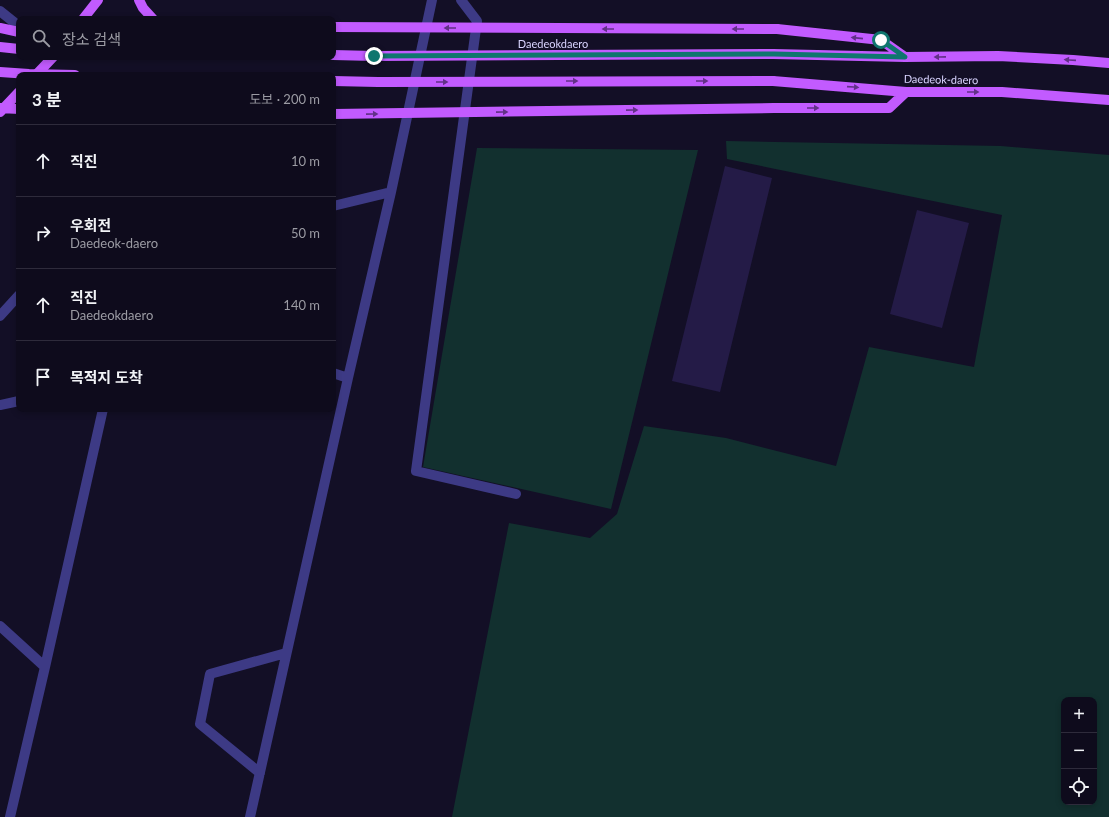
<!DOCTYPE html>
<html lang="ko">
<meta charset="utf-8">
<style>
body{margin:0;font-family:Lato,"Noto Sans KR",sans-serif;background:#171425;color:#f1f3f6}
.controls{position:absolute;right:12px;bottom:12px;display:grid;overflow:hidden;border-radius:8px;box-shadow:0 2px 6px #0003}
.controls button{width:36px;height:36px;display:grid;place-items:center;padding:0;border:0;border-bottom:1px solid #2e2b3b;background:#0e0b1c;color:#f1f3f6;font:20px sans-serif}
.stop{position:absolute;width:12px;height:12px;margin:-9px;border:3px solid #0f766e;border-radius:50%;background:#fff}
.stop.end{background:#0f766e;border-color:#fff;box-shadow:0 1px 4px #0008}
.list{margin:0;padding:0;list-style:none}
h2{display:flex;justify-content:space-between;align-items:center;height:52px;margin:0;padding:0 16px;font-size:17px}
h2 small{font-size:13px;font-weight:400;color:#9b9ba3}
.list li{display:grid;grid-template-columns:26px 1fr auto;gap:12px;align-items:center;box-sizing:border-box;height:72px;padding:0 16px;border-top:1px solid #2e2b3b}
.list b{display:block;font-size:15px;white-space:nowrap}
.list p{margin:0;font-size:13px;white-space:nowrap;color:#9b9ba3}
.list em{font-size:13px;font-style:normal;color:#9b9ba3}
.icon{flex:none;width:22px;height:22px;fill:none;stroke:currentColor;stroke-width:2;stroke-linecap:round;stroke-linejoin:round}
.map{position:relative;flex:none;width:1109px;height:817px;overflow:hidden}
.search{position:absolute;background:#0e0b1c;box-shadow:0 2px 6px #0003;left:16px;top:16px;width:320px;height:44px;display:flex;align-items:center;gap:10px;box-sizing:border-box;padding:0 14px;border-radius:8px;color:#9b9ba3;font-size:15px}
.panel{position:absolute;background:#0e0b1c;box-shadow:0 2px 6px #0003;left:16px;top:72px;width:320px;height:340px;border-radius:8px}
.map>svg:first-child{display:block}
.green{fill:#12302f;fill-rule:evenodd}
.building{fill:#241b47}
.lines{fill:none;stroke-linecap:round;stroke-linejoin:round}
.minor{stroke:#3d3a85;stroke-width:10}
.major{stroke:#c25bff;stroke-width:10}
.major-bridge{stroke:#c25bff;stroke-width:10}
.oneway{fill:#623188}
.route{stroke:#0f766e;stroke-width:5}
.labels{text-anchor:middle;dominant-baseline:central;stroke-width:4;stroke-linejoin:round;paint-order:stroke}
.street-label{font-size:11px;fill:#d9d4ff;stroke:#130f26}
</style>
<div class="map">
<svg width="1109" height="817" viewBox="0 0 1109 817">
<rect width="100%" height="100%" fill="#130f26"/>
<!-- green -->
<path class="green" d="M726 141 1001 146 1109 155V817H452L509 523 590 538 617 514 644 426 726 438 836 466 869 347 974 367 1002 215 727 159ZM1064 700H1094V802H1064Z
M477 148 698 150 611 509 423 467Z"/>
<!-- building -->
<path class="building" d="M725 166 772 178 720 392 672 381Z
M917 210 969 223 942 328 890 314Z"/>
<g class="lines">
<!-- minor -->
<path class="minor" d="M461 0 477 21 416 471 516 494
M0 11 15 23
M333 206 391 192
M0 316 19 295
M333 373 348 378
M0 405 19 401
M0 626 45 667
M260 773 200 724 210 674 286 653
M10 817 45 667 103 409
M250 817 348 378 391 192 432 0"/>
<!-- major -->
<path class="major" d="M139 0 143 8 153 19
M83 19 98 0
M0 28 19 32
M777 29 881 40 905 57
M0 47 19 49
M773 54 905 57 998 56 1073 60 1109 63
M36 75 53 57
M773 81 906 92H1002L1109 100
M0 108 19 109
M774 108H889L906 92
M0 112 19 92"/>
<!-- major-bridge -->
<path class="major-bridge" d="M333 27 777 29
M333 55 374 56 773 54
M0 72 29 74 75 75
M333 81 378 82 773 81
M333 114 774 108"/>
</g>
<!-- one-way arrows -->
<defs><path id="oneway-solid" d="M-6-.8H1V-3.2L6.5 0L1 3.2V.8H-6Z"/></defs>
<g class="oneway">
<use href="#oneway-solid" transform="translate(450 28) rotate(-180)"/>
<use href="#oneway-solid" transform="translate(608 29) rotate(-180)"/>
<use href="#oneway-solid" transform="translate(738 29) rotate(-180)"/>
<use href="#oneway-solid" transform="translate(857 38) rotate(-174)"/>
<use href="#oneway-solid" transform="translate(940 57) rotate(179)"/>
<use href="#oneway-solid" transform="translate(1070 60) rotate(-176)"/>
<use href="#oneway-solid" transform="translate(572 81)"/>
<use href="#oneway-solid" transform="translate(702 81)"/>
<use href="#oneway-solid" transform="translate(442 82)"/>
<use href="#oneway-solid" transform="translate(853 87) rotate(4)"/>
<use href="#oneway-solid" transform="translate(973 92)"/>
<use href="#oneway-solid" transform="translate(813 108)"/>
<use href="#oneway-solid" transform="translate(632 110) rotate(-1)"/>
<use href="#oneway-solid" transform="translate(502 112) rotate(-1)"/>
<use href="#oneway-solid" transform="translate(372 114) rotate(-1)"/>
</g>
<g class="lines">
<!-- route -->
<path class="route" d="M374 56 774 54 905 57 881 40"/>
</g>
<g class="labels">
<!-- street labels -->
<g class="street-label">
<text x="553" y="43">Daedeokdaero</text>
<text transform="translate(941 79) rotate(1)">Daedeok-daero</text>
</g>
</g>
</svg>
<div class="controls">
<button>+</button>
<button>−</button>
<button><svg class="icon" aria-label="locate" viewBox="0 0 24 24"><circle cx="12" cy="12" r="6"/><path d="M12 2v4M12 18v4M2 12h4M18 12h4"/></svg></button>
</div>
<div class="stop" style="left:881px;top:40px"></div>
<div class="stop end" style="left:374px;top:56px"></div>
<div class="search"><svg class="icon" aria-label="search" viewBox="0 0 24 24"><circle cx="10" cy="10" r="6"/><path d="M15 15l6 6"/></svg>장소 검색</div>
<section class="panel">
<h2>3 분<small>도보 · 200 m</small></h2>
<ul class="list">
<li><svg class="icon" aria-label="ahead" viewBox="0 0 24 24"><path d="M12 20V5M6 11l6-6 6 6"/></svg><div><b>직진</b></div><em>10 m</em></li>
<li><svg class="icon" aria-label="right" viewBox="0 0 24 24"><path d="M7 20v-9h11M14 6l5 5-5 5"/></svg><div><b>우회전</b><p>Daedeok-daero</p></div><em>50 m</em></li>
<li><svg class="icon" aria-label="ahead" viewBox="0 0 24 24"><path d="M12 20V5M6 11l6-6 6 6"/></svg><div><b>직진</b><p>Daedeokdaero</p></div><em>140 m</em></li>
<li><svg class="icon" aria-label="arrive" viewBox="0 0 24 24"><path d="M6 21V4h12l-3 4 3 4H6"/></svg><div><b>목적지 도착</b></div></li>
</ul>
</section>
</div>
